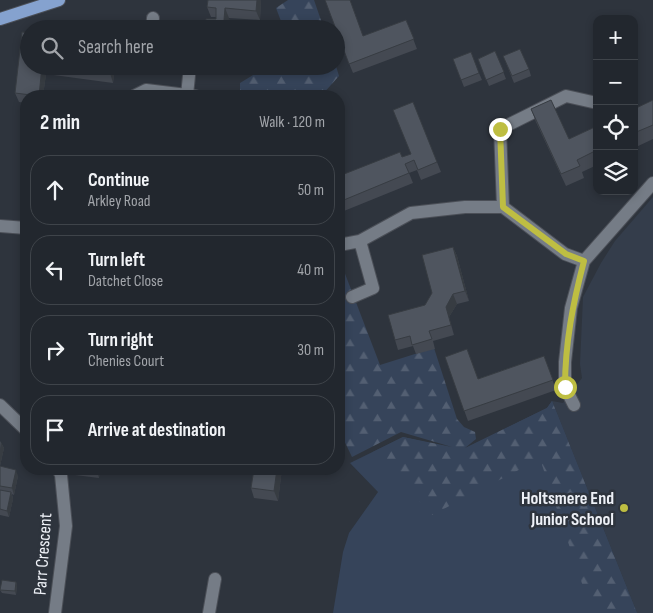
<!DOCTYPE html>
<meta charset="utf-8">
<style>
body{margin:0;font-family:"Sofia Sans Condensed",sans-serif;background:#2e333a;color:#f1f3f6}
.controls{position:absolute;right:15px;top:15px;display:grid;overflow:hidden;border-radius:10px;box-shadow:0 2px 8px #0003}
.controls button{width:45px;height:45px;display:grid;place-items:center;padding:0;border:0;border-bottom:1px solid #3f444a;background:#22272e;color:#f1f3f6;font:25px sans-serif}
.stop{position:absolute;width:15px;height:15px;margin:-11px;border:4px solid #bebe42;border-radius:50%;background:#fff}
.stop.end{background:#bebe42;border-color:#fff;box-shadow:0 1px 5px #0008}
.list{margin:0;padding:0;list-style:none}
h2{display:flex;justify-content:space-between;align-items:center;height:65px;margin:0;padding:0 20px;font-size:21px}
h2 small{font-size:16px;font-weight:400;color:#a2a5aa}
.list li{display:grid;grid-template-columns:32px 1fr auto;gap:15px;align-items:center;box-sizing:border-box;height:70px;margin:0 10px 10px;padding:0 10px;border:1px solid #3f444a;border-radius:20px}
.list b{display:block;font-size:19px;white-space:nowrap}
.list p{margin:0;font-size:16px;white-space:nowrap;color:#a2a5aa}
.list em{font-size:16px;font-style:normal;color:#a2a5aa}
.icon{flex:none;width:28px;height:28px;fill:none;stroke:currentColor;stroke-width:2;stroke-linecap:round;stroke-linejoin:round}
.map{position:relative;flex:none;width:653px;height:613px;overflow:hidden}
.search{position:absolute;background:#22272e;box-shadow:0 2px 8px #0003;left:20px;top:20px;width:325px;height:55px;display:flex;align-items:center;gap:12px;box-sizing:border-box;padding:0 18px;border-radius:28px;color:#a2a5aa;font-size:19px}
.panel{position:absolute;background:#22272e;box-shadow:0 2px 8px #0003;left:20px;top:90px;width:325px;height:385px;border-radius:20px}
.map>svg:first-child{display:block}
.built{fill:#343d4b}
.green{fill:#36445a}
.forest{fill:url(#forest-firs)}
.lines{fill:none;stroke-linecap:round;stroke-linejoin:round}
.minor-casing{stroke:#4b4f57;stroke-width:14}
.major-casing{stroke:#4b4f57;stroke-width:14}
.minor{stroke:#757c86;stroke-width:12}
.major{stroke:#85a2cf;stroke-width:12}
.wall{fill:#444952}
.shaded-wall{fill:#373c42}
.building{fill:#4f555f;stroke:#373c42}
.route{stroke:#bebe42;stroke-width:6}
.poi-dot{fill:#bebe42;stroke:#2e343d;stroke-width:2}
.labels{text-anchor:middle;dominant-baseline:central;stroke-width:5;stroke-linejoin:round;paint-order:stroke}
.poi-label{font-size:18px;font-weight:bold;fill:#eef1f7;stroke:#2e343d;text-anchor:end}
.street-label{font-size:18px;fill:#eef1f7;stroke:#2e343d}
</style>
<div class="map">
<svg width="653" height="613" viewBox="0 0 653 613">
<defs>
<pattern id="forest-firs" width="22" height="20" patternUnits="userSpaceOnUse" patternTransform="scale(1.25)"><rect width="22" height="20" fill="#36445a"/><path d="M5 1l3.5 6h-7zM16 11l3.5 6h-7z" fill="#535f72"/></pattern>
</defs>
<rect width="100%" height="100%" fill="#2e343d"/>
<!-- built -->
<path class="built" d="M653 197V613H637L552 401 563 403 582 378 580 364 583 297 601 263 615 241Z"/>
<!-- green -->
<path class="green" d="M552 401 637 613H333L343 552 349 533 378 492 350 463 403 437 462 450 547 408Z"/>
<!-- forest -->
<path class="forest" d="M288 0H314L324 29H284L276 8Z
M268 66H336L339 76 321 96H240V83Z
M339 258 380 365 434 348 457 419 464 427 475 432 476 439 465 448 547 408 552 401 637 613H592L540 459 432 515 373 452 403 437 452 447 401 432 352 457 339 430Z"/>
<g class="lines">
<!-- minor casing -->
<g class="minor-casing">
<path id="minor" d="M152 29 153 18
M187 95 190 66
M134 96 146 90 195 96
M503 207 500 129 566 96 597 103
M0 226 26 228
M339 245 360 241 411 213 465 207H503L565 254 584 261
M352 297 373 288 360 241
M0 405 26 430
M574 405 565 387V362L571 308 584 261 653 183
M55 613 66 526 61 475 58 469
M209 613 215 579"/>
</g>
<!-- major casing -->
<g class="major-casing">
<path id="major" d="M0 19 59 0"/>
</g>
<!-- minor -->
<use href="#minor" class="minor"/>
<!-- major -->
<use href="#major" class="major"/>
</g>
<!-- wall -->
<path class="wall" d="M208 0H261L260 20 229 18 216 19V17H211L207 7Z
M406 20 417 49 353 73 336 31 363 36Z
M495 51 506 79 489 86 478 59Z
M453 59 479 73 482 80 464 87Z
M506 63 529 69 531 76 514 83Z
M29 66H115L113 83 46 74 43 96H26V103L19 102 15 93Z
M653 100V139L634 148V109Z
M531 109 569 139 597 126V165L582 172 584 178 566 186 536 122Z
M402 157 437 162 441 172 421 180 417 170 409 173 413 183 339 213V176Z
M453 247 457 256 469 301 457 304 449 317 454 335 433 341 435 349 416 354 413 346 398 350 395 340 425 305 432 293Z
M544 356 556 390 468 421 445 357 478 379Z
M0 441 4 448 0 466 18 476 14 495 12 494 13 499 9 517 0 515Z
M73 469H100L99 478 75 475Z
M282 469 278 501 254 498 251 488Z
M16 582 17 585 16 595 2 593 0 590Z"/>
<!-- shaded-wall -->
<path class="shaded-wall" d="M257 0H261L260 20 256 11Z
M225 8 229 18 228 29 224 20Z
M230 20 233 29H230Z
M42 66H43L46 74 43 96H39Z
M110 66H115L113 83 110 73Z
M453 247 457 256 469 301 465 291Z
M453 294 457 304 449 317 454 335 446 307Z
M1 442 4 448 0 466V449Z
M97 469H100L99 478 97 471Z
M277 469H282L278 501 274 491Z
M16 470 18 476 14 495 12 488Z
M11 492 13 499 9 517 7 511Z
M16 582 17 585 16 595 15 591Z"/>
<!-- building -->
<path class="building" d="M208 0H257L256 11 225 8 224 20H230V29H205L206 19H216V8L207 7Z
M325 0H350L363 36 406 20 414 39 349 64Z
M22 32 29 33V66H42L39 96 15 93Z
M520 49 529 69 512 76 503 56Z
M495 51 504 72 486 80 478 59Z
M471 52 479 73 461 80 453 59Z
M54 66H110V73Z
M551 100 569 139 597 126V150L577 160 580 166 561 174 531 109Z
M653 100V125L634 133V109Z
M413 102 437 162 418 170 414 160 405 164 409 173 339 202V176L400 152 402 157 411 154 393 110Z
M453 247 465 291 453 294 446 307 451 325 429 331 432 339 412 345 410 336 395 340 388 315 425 305 432 293 422 255Z
M467 349 478 379 544 356 553 380 464 411 445 357Z
M0 466 16 470 12 488 0 486Z
M78 469H97V471Z
M254 469H277L274 491 251 488Z
M0 490 11 492 7 511 0 509Z
M2 580 16 582 15 591 0 590Z"/>
<g class="lines">
<!-- route -->
<path class="route" d="M500 129 503 207 566 254 584 261C573 303 565 343 565 387"/>
</g>
<!-- markers -->
<circle class="poi-dot" cx="624" cy="508" r="5"/>
<g class="labels">
<!-- poi labels -->
<g class="poi-label">
<text x="614" y="498">Holtsmere End<tspan x="614" dy="21">Junior School</tspan></text>
</g>
<!-- street labels -->
<g class="street-label">
<text transform="translate(43 554) rotate(-86)">Parr Crescent</text>
</g>
</g>
</svg>
<div class="controls">
<button>+</button>
<button>−</button>
<button><svg class="icon" aria-label="locate" viewBox="0 0 24 24"><circle cx="12" cy="12" r="6"/><path d="M12 2v4M12 18v4M2 12h4M18 12h4"/></svg></button>
<button><svg class="icon" aria-label="layers" viewBox="0 0 24 24"><path d="M12 4l9 5-9 5-9-5zM3 14l9 5 9-5"/></svg></button>
</div>
<div class="stop" style="left:565px;top:387px"></div>
<div class="stop end" style="left:500px;top:129px"></div>
<div class="search"><svg class="icon" aria-label="search" viewBox="0 0 24 24"><circle cx="10" cy="10" r="6"/><path d="M15 15l6 6"/></svg>Search here</div>
<section class="panel">
<h2>2 min<small>Walk · 120 m</small></h2>
<ul class="list">
<li><svg class="icon" aria-label="ahead" viewBox="0 0 24 24"><path d="M12 20V5M6 11l6-6 6 6"/></svg><div><b>Continue</b><p>Arkley Road</p></div><em>50 m</em></li>
<li><svg class="icon" aria-label="left" viewBox="0 0 24 24"><path d="M17 20v-9H6M10 6l-5 5 5 5"/></svg><div><b>Turn left</b><p>Datchet Close</p></div><em>40 m</em></li>
<li><svg class="icon" aria-label="right" viewBox="0 0 24 24"><path d="M7 20v-9h11M14 6l5 5-5 5"/></svg><div><b>Turn right</b><p>Chenies Court</p></div><em>30 m</em></li>
<li><svg class="icon" aria-label="arrive" viewBox="0 0 24 24"><path d="M6 21V4h12l-3 4 3 4H6"/></svg><div><b>Arrive at destination</b></div></li>
</ul>
</section>
</div>
